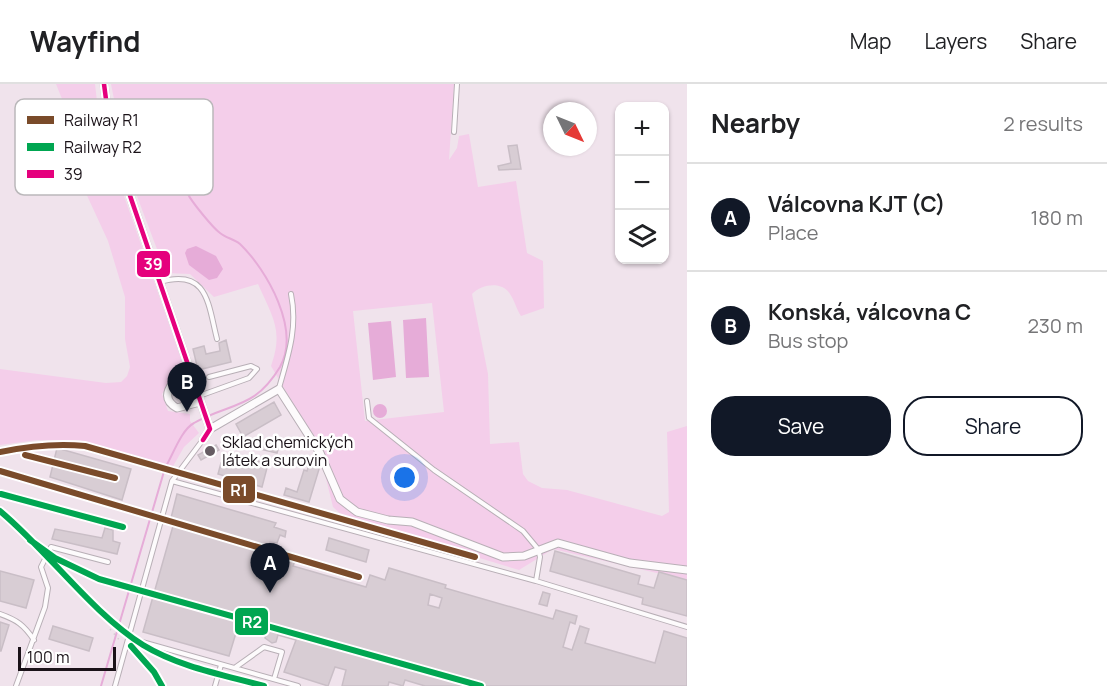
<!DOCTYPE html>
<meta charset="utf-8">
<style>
body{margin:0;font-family:Manrope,sans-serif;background:#f2f2f2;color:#202124}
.controls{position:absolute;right:18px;top:18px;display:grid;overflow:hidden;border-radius:12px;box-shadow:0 2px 4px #0004}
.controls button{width:54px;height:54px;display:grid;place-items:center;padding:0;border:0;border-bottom:2px solid #e0e0e0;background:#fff;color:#202124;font:30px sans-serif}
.compass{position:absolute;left:543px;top:18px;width:54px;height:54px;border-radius:50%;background:#fff;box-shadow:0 2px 4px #0004;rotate:133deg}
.scale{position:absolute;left:18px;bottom:15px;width:98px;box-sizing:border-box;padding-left:6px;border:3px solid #1a1218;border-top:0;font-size:16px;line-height:21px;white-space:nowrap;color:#1a1218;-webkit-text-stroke:4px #fff;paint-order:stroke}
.you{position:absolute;left:405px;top:394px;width:21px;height:21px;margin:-15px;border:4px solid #fff;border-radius:50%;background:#1a73e8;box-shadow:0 0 0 9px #1a73e833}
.badge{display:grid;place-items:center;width:39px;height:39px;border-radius:50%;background:#111827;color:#fff;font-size:20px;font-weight:700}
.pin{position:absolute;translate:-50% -50px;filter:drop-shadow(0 2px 3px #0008)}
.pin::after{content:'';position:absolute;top:32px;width:21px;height:18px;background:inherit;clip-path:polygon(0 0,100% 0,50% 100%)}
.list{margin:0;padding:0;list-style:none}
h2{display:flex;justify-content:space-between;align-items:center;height:78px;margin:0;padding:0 24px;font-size:26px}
h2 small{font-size:20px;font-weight:400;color:#757577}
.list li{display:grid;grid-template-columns:39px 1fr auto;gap:18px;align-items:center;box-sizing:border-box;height:108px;padding:0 24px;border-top:2px solid #e0e0e0}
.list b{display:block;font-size:22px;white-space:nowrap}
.list p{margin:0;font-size:20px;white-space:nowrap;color:#757577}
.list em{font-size:20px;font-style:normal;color:#757577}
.actions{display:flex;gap:12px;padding:18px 24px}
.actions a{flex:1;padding:14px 0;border:2px solid #111827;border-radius:24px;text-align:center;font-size:21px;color:#111827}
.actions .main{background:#111827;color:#fff}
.icon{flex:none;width:33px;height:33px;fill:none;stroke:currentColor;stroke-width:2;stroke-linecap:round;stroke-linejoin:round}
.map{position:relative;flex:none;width:687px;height:602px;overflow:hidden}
header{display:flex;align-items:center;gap:36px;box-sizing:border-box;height:84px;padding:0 30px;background:#fff;border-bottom:2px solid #e0e0e0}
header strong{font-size:28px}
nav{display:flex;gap:33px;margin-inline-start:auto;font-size:21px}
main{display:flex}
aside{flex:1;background:#fff}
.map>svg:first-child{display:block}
.green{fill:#f4ceea;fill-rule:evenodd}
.water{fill:#e6acd8}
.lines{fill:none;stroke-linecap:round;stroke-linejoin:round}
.stream{stroke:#e6acd8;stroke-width:2}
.building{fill:#d8cdd4;stroke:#c9bec6;stroke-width:1.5;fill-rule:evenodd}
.lane-casing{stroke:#b8afb6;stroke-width:6}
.street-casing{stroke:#b8afb6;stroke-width:9}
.path{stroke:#d4cfd2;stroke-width:1.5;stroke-dasharray:1.5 4.5;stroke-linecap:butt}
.lane{stroke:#fdfbfc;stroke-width:4}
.street{stroke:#fdfbfc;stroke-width:7}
.bus-1-casing{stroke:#fff;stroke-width:9}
.bus-1{stroke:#e5007d;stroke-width:4.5}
.rail-1-casing{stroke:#fff;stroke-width:10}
.rail-2-casing{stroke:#fff;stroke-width:10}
.rail-1{stroke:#7a4b2a;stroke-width:6}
.rail-2{stroke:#00a651;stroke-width:6}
.poi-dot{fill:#655b62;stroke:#fff;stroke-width:2}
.labels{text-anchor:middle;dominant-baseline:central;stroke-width:5;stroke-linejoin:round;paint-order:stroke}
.poi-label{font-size:16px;fill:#1a1218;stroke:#fff;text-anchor:start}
.key{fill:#fff;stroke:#bab8ba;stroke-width:1.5}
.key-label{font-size:16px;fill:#1a1218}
.line-badge{stroke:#fff;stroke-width:2}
.badge-label{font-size:16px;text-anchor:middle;font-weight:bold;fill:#fff}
</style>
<header>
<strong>Wayfind</strong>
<nav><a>Map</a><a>Layers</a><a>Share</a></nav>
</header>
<main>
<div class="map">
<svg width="687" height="602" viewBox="0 0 687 602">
<rect width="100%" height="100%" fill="#f0e3ec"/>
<!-- green -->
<path class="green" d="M56 0H95L101 52 97 61 104 55 183 280 162 310 168 327 190 330V337L199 349 184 363 172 384 79 356H37L0 361V285L106 299 121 298 127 292 130 283 125 255V213L108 157 84 105 77 76 85 72Z
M111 0H454L449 76 457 64 459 52 469 50 478 103 516 97 527 169 543 177 544 224 521 232C516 225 515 217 510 210 502 197 482 200 472 210L488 290 490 360 519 358 523 390 528 397 542 404 567 406 662 432 669 428 667 348 687 342V496L553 465 519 486 344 433 333 423 318 362 271 282C284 246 272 232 258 200L214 213 190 190 166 189 129 91ZM432 219 444 328 365 337 353 227Z"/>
<!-- water -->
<path class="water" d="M196 162 216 172 223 185 217 194 209 196 189 181 185 169 187 165Z
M426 234 429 293 406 294 403 236Z
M391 237 396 293 373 296 368 239Z
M373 327a7 7 0 1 1 14 0a7 7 0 1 1-14 0Z"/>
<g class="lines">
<!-- stream -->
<path class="stream" d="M101 602 165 384C173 371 181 346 194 339 231 318 254 326 280 283 301 246 267 186 240 160 234 155 226 154 220 149 213 144 191 117 188 110 184 100 186 84 186 73"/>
</g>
<!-- building -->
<path class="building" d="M517 61 521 85 499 86 498 82 511 79 508 62Z
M226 256 231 278 198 286 193 265 204 262 206 270 220 267 219 259Z
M274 318 281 331 243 353 236 340Z
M262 357 279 362 277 369 260 365Z
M216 361 219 366 201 376 198 371Z
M57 364 131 385 122 416 50 393Z
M237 371 268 380 262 403 218 390 221 379 234 383Z
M310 377 320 382 309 418 284 411 286 404 297 408 304 386 307 387Z
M177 410 276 439 274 443 286 447 285 453 280 451 277 459 270 458 267 469 295 477 293 482 366 503 370 491 385 496 389 484 446 501 445 504 553 535 556 526 577 532 575 540 570 538 563 563 572 566 580 542 589 545 585 559 655 579 664 547 687 554V602H425L405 596 403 602 389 598 388 602H342L346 586 335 583 328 602 284 588 296 556 278 551 276 558 272 559 265 554 267 547 239 539 229 572 143 548 175 435 171 434ZM430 510 442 514 439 524 428 521Z
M105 444 113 446V457L120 459 117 470 52 455 55 445 102 454Z
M329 454 369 466 366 478 326 466Z
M555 467 640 492 638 500 654 504 659 488 687 496V532L642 520 643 514 550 487Z
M0 487 34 496 26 524 0 517Z
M543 508 550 510 547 522 539 520Z
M0 538 9 541 1 567H0Z
M53 542 93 554 89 567 49 555Z"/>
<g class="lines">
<!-- lane casing -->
<g class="lane-casing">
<path id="lane" d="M454 48 457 0
M160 198C208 184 208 220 217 255
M279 304C288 272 298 244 291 210
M199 312 249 294 257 285 251 282 209 293
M367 317 369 334 434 386 523 447 538 465 540 473 536 497
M172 397 536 497 687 543
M0 530C17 536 24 541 34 556
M128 554 298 602
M236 583 264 563 282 568 274 595
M16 602 45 523 48 504 41 483 51 463 108 478
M115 602 172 397 202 357
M215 602 221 581"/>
</g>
<!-- street casing -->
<g class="street-casing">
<path id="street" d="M104 0 110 46 125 97 210 345 203 356
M188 281C177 294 155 312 177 324L200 318
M210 345 279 305 320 369 340 415 357 428 388 436 412 438 503 473 524 472 558 459 630 479 687 486"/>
</g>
<!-- path -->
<path class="path" d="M110 545 121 558"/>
<!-- lane -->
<use href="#lane" class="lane"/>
<!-- street -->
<use href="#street" class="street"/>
<!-- bus-1 casing -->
<g class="bus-1-casing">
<path id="bus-1" d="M104 0 110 46 125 97 210 345 203 356"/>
</g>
<!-- bus-1 -->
<use href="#bus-1" class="bus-1"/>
<!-- rail-1 casing -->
<g class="rail-1-casing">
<path id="rail-1" d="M0 368C29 362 55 359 85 362L475 473
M25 371 115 394
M0 387 359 493"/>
</g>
<!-- rail-2 casing -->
<g class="rail-2-casing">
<path id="rail-2" d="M1 410 123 443
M0 427C48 467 92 529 143 561 179 583 224 591 264 602
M30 456 55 474 99 495 481 602
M131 562 154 588 162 602"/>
</g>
<!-- rail-1 -->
<use href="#rail-1" class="rail-1"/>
<!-- rail-2 -->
<use href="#rail-2" class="rail-2"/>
</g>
<!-- markers -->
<circle class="poi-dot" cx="210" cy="367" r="6"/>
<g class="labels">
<!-- poi labels -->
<g class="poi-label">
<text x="222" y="358">Sklad chemických<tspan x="222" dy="18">látek a surovin</tspan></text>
</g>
</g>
<!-- legend -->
<rect x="15" y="15" width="198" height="96" rx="9" class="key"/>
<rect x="27" y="32" width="27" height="8" fill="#7a4b2a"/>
<rect x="27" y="59" width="27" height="8" fill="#00a651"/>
<rect x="27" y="86" width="27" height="8" fill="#e5007d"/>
<g class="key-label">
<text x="64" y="42">Railway R1</text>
<text x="64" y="69">Railway R2</text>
<text x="64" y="96">39</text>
</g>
<g class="line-badge">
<rect x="136" y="166" width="35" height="28" rx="6" fill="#e5007d"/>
<rect x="222" y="391" width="34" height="29" rx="6" fill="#7a4b2a"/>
<rect x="234" y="523" width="35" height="29" rx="6" fill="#00a651"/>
</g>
<g class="badge-label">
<text x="153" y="186">39</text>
<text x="239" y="412">R1</text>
<text x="252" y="544">R2</text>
</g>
</svg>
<div class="controls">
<button>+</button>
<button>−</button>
<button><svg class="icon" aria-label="layers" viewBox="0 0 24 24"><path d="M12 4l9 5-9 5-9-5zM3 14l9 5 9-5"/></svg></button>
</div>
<svg class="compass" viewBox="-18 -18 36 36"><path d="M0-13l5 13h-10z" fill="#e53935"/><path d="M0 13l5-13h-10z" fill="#757577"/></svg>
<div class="scale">100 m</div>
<div class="you"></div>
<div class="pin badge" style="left:270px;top:509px">A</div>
<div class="pin badge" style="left:187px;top:328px">B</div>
</div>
<aside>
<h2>Nearby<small>2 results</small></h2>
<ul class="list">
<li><span class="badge">A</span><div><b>Válcovna KJT (C)</b><p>Place</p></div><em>180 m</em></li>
<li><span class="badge">B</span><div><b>Konská, válcovna C</b><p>Bus stop</p></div><em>230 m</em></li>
</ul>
<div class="actions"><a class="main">Save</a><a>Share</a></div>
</aside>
</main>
